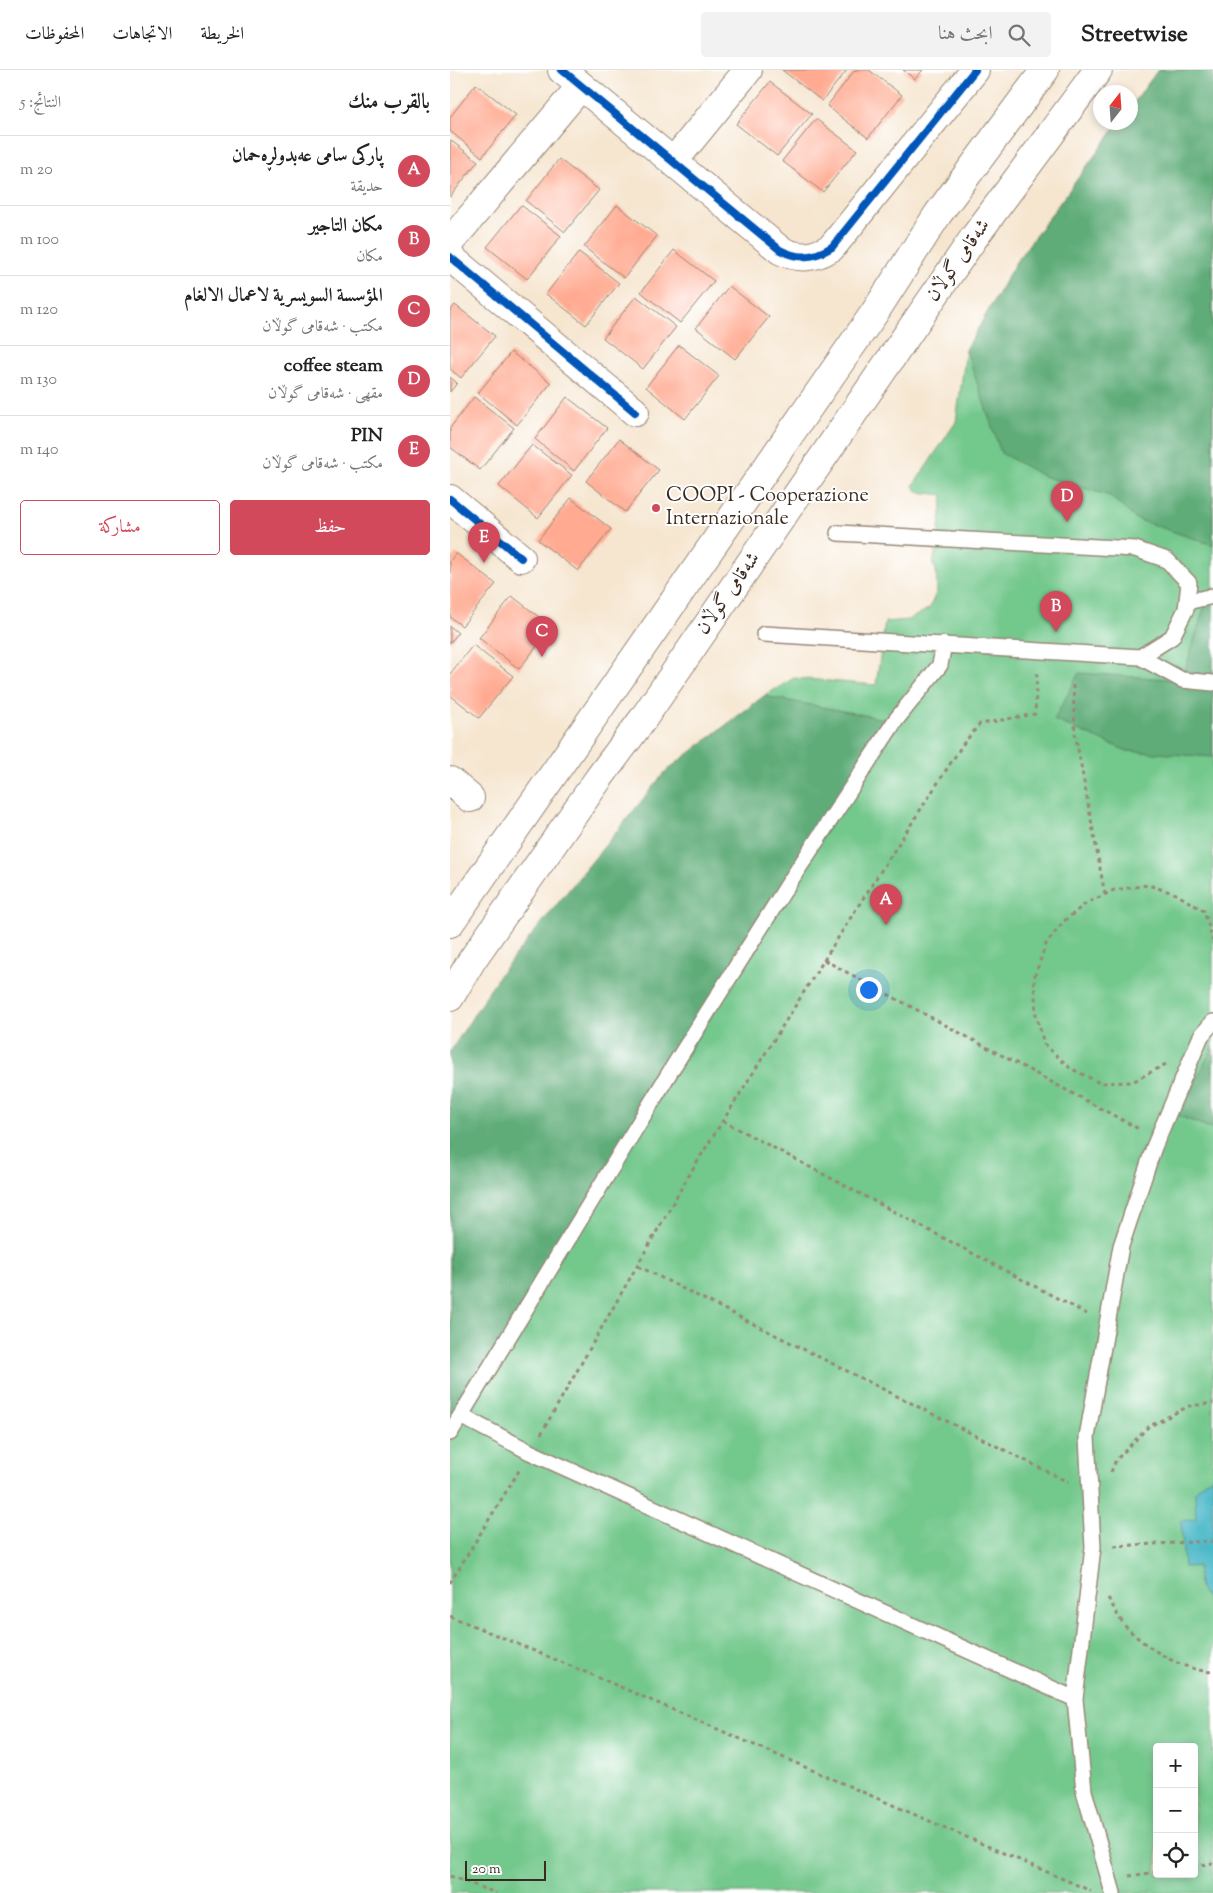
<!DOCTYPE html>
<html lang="ar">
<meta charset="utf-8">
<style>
body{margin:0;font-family:"Sorts Mill Goudy",Amiri,serif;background:#f2f2f2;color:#222;direction:rtl}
.controls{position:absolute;right:15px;bottom:15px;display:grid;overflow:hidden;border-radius:5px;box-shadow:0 2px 8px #0003}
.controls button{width:45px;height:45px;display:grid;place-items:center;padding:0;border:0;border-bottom:1px solid #e0e0e0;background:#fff;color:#222;font:25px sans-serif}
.compass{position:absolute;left:643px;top:15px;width:45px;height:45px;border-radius:50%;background:#fff;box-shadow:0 2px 8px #0003;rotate:17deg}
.scale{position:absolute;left:15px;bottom:12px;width:81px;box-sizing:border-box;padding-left:5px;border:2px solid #3b2a1e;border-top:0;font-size:14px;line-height:18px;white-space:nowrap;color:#3b2a1e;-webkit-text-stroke:4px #fff;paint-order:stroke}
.you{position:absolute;left:418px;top:919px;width:18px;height:18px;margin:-12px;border:4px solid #fff;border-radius:50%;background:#1a73e8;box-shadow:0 0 0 8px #1a73e833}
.badge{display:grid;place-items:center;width:32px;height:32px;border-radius:50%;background:#d1495b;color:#fff;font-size:16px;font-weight:700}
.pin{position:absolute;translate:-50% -41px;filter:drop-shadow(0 1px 2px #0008)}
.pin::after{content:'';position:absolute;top:26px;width:18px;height:15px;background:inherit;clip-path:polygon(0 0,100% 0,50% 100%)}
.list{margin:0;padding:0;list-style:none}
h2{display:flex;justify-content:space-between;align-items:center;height:65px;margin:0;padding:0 20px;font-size:21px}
h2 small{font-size:16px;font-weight:400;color:#767676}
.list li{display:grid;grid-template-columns:32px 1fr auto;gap:15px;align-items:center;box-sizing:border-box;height:70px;padding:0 20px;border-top:1px solid #e0e0e0}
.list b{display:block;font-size:19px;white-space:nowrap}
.list p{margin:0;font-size:16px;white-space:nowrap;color:#767676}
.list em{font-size:16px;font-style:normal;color:#767676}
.actions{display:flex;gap:10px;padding:15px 20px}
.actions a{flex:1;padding:11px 0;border:1px solid #d1495b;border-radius:5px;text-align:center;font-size:18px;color:#d1495b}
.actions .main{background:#d1495b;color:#fff}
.icon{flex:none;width:28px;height:28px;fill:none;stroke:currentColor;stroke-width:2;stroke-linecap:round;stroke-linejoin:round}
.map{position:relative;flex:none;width:763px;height:1823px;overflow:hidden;direction:ltr}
header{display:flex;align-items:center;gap:30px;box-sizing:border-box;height:70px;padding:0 25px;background:#fff;border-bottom:1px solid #e0e0e0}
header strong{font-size:24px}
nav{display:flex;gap:28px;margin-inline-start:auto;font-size:18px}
.search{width:350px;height:45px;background:#f2f2f2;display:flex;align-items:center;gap:12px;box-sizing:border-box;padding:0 18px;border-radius:5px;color:#767676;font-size:19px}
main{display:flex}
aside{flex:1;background:#fff}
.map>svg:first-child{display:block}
.green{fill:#73c88c;stroke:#577955;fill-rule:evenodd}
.forest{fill:#5eac78;stroke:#4c6b4b}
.water{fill:#4cb8c8;stroke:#447173}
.building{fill:#ffaa91}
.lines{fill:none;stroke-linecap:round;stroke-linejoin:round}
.service-casing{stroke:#988877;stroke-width:18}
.minor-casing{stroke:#988877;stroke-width:30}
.primary-casing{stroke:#988877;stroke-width:30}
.path{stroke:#988877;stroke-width:3;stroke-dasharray:4 4;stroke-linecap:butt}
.service{stroke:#fff;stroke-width:15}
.minor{stroke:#fff;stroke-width:28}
.primary{stroke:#fff;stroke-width:28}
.cycleway-casing{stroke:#fff;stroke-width:11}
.cycleway{stroke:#0057b8;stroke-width:8}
.poi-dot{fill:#d1495b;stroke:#fff;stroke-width:2}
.labels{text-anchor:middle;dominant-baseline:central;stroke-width:4;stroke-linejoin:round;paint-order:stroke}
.street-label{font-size:20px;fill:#3b2a1e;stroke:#fff}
.poi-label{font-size:20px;fill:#3b2a1e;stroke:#fff;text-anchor:start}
</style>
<header>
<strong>Streetwise</strong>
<div class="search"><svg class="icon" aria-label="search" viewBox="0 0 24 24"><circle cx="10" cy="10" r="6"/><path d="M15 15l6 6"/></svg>ابحث هنا</div>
<nav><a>الخريطة</a><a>الاتجاهات</a><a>المحفوظات</a></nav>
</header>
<main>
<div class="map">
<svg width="763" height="1823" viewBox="0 0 763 1823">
<rect width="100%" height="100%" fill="#fff"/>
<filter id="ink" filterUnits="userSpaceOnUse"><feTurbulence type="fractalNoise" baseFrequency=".02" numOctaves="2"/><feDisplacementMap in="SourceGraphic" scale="10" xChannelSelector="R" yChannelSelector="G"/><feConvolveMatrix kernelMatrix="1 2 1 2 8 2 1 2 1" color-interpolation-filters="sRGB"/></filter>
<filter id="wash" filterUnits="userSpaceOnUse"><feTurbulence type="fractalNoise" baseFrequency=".0096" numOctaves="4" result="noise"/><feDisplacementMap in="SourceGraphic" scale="20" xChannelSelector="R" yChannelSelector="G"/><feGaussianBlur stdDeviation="1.12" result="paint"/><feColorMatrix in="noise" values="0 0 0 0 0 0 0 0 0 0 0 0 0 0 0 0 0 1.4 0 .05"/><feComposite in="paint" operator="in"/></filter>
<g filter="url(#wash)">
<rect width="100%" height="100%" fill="#f6e6d0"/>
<!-- green -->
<path class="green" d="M708 0H763V1823H0V1010L216 701 314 626 344 608 426 615 435 552 458 550 480 538 487 520 486 500 483 495 488 468 493 425 468 422 463 416 506 352 516 280 566 192 669 53 680 52 681 37ZM707 1677H744V1804H707Z"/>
<!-- forest -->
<path class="forest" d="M708 0H763V475L686 449 660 426 593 406 551 383 516 280 566 192 669 53 680 52 681 37Z
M763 518V687L677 681 604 650 629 603 732 610 757 528Z
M314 626 445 651 0 1364V982L50 904 216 701Z
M763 976V1059L729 1046Z"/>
<!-- water -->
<path class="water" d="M763 1407V1532C748 1525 748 1511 748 1496L734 1497 731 1451 746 1449 745 1422 752 1413Z"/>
<g id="blocks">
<!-- building -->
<path class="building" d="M332 0H397L372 31Z
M405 0H419L452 25 418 68 377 36Z
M453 0H473L465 9Z
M320 12 362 44 327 86 286 54Z
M26 14 66 45 32 87 0 61V47Z
M366 49 407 80 373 122 332 91Z
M0 70 28 91 0 127Z
M109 89 149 120 115 162 76 131Z
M71 135 111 166 77 209 37 177Z
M167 135 207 166 174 208 134 177Z
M224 180 264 211 230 253 191 222Z
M129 182 169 213 136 255 96 224Z
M279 216 319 247 285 289 246 258Z
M186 226 226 257 193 299 153 268Z
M5 235 45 266 11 308 0 299V241Z
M229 275 269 306 235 349 196 317Z
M61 282 101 313 67 355 28 323Z
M0 307 7 313 0 322Z
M24 327 64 358 30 400 0 377V358Z
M117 327 157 358 124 401 85 369Z
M169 369 209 400 175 442 136 411Z
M82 375 122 405 88 448 49 416Z
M121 428 161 459 128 501 88 470Z
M6 483 46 514 12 556 0 547V491Z
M62 526 102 557 69 599 29 568Z
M0 556 8 563 0 573Z
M23 575 63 606 29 648 0 625V604Z"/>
</g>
</g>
<g filter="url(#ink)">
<use href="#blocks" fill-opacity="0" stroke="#988877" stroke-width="1"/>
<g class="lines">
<!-- service casing -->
<g class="service-casing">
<path id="service" d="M737 532 763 526
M314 564 690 587 722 567 736 539 739 513 717 490 685 479 388 463
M690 587 732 610 763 613
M11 1346 80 1382 625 1629
M0 1363 223 997 337 816 445 651 490 595 494 574
M663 1823 634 1721 625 1629 643 1477 637 1367 671 1176 704 1077 751 966 763 952"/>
</g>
<!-- minor casing -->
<g class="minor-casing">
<path id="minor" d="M112 0 330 180C349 190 364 188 382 177L525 0
M223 92 298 0
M0 172 131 16
M0 187 185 342
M0 429 71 488
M0 711 20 728"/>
</g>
<!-- primary casing -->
<g class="primary-casing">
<path id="primary" d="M0 853 425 242 488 144 595 0
M0 927 22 890 149 708 193 649 523 169 648 0"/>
</g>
<!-- path -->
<path class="path" d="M623 615 625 663 655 825
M374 890 689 1059
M716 994 682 1012 650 1013 620 998 594 974 586 945 584 908 596 874 613 852 635 834 664 820 698 815 726 824 754 841 763 871
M273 1051 637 1244
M188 1196 618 1412
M91 1364 240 1103 403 844 513 674 530 654 585 644 587 601
M661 1402 666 1390 698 1357 739 1336 763 1333
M664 1476 763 1471
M0 1513 70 1399
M658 1528C664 1537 669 1550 677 1558 699 1580 732 1600 763 1602
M0 1546 152 1609 641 1821
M744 1796 763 1793
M0 1806 46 1823
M679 1806 707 1802"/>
<!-- service -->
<use href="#service" class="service"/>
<!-- minor -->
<use href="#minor" class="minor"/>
<!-- primary -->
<use href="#primary" class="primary"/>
<!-- cycleway casing -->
<g class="cycleway-casing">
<path id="cycleway" d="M112 0 330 180C349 190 364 188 382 177L525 0
M0 187 185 342
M0 429 71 488"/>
</g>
<!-- cycleway -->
<use href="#cycleway" class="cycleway"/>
</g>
</g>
<!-- markers -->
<circle class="poi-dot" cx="206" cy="438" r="5"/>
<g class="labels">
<!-- street labels -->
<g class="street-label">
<text transform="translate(509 191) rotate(-55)">شەقامی گوڵان</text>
<text transform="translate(279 524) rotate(-55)">شەقامی گوڵان</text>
</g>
<!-- poi labels -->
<g class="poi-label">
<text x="216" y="426">COOPI - Cooperazione<tspan x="216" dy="23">Internazionale</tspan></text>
</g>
</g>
</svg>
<div class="controls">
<button>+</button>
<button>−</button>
<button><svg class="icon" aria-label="locate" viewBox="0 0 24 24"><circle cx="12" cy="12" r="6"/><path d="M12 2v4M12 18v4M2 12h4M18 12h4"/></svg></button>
</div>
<svg class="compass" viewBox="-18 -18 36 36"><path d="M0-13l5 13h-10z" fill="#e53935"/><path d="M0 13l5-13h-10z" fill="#767676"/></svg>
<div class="scale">20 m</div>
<div class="you"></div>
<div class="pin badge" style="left:436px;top:855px">A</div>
<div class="pin badge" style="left:606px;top:562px">B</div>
<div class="pin badge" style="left:92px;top:587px">C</div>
<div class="pin badge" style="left:617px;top:452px">D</div>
<div class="pin badge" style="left:34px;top:493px">E</div>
</div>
<aside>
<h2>بالقرب منك<small>النتائج: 5</small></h2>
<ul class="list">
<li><span class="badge">A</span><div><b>پارکی سامی عەبدولڕەحمان</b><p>حديقة</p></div><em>20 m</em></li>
<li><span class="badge">B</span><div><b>مكان التاجير</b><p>مكان</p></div><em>100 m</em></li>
<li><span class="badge">C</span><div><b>المؤسسة السويسرية لاعمال الالغام</b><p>مكتب · شەقامی گوڵان</p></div><em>120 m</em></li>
<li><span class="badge">D</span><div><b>coffee steam</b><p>مقهى · شەقامی گوڵان</p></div><em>130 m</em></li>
<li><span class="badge">E</span><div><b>PIN</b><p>مكتب · شەقامی گوڵان</p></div><em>140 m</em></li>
</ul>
<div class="actions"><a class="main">حفظ</a><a>مشاركة</a></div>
</aside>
</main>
